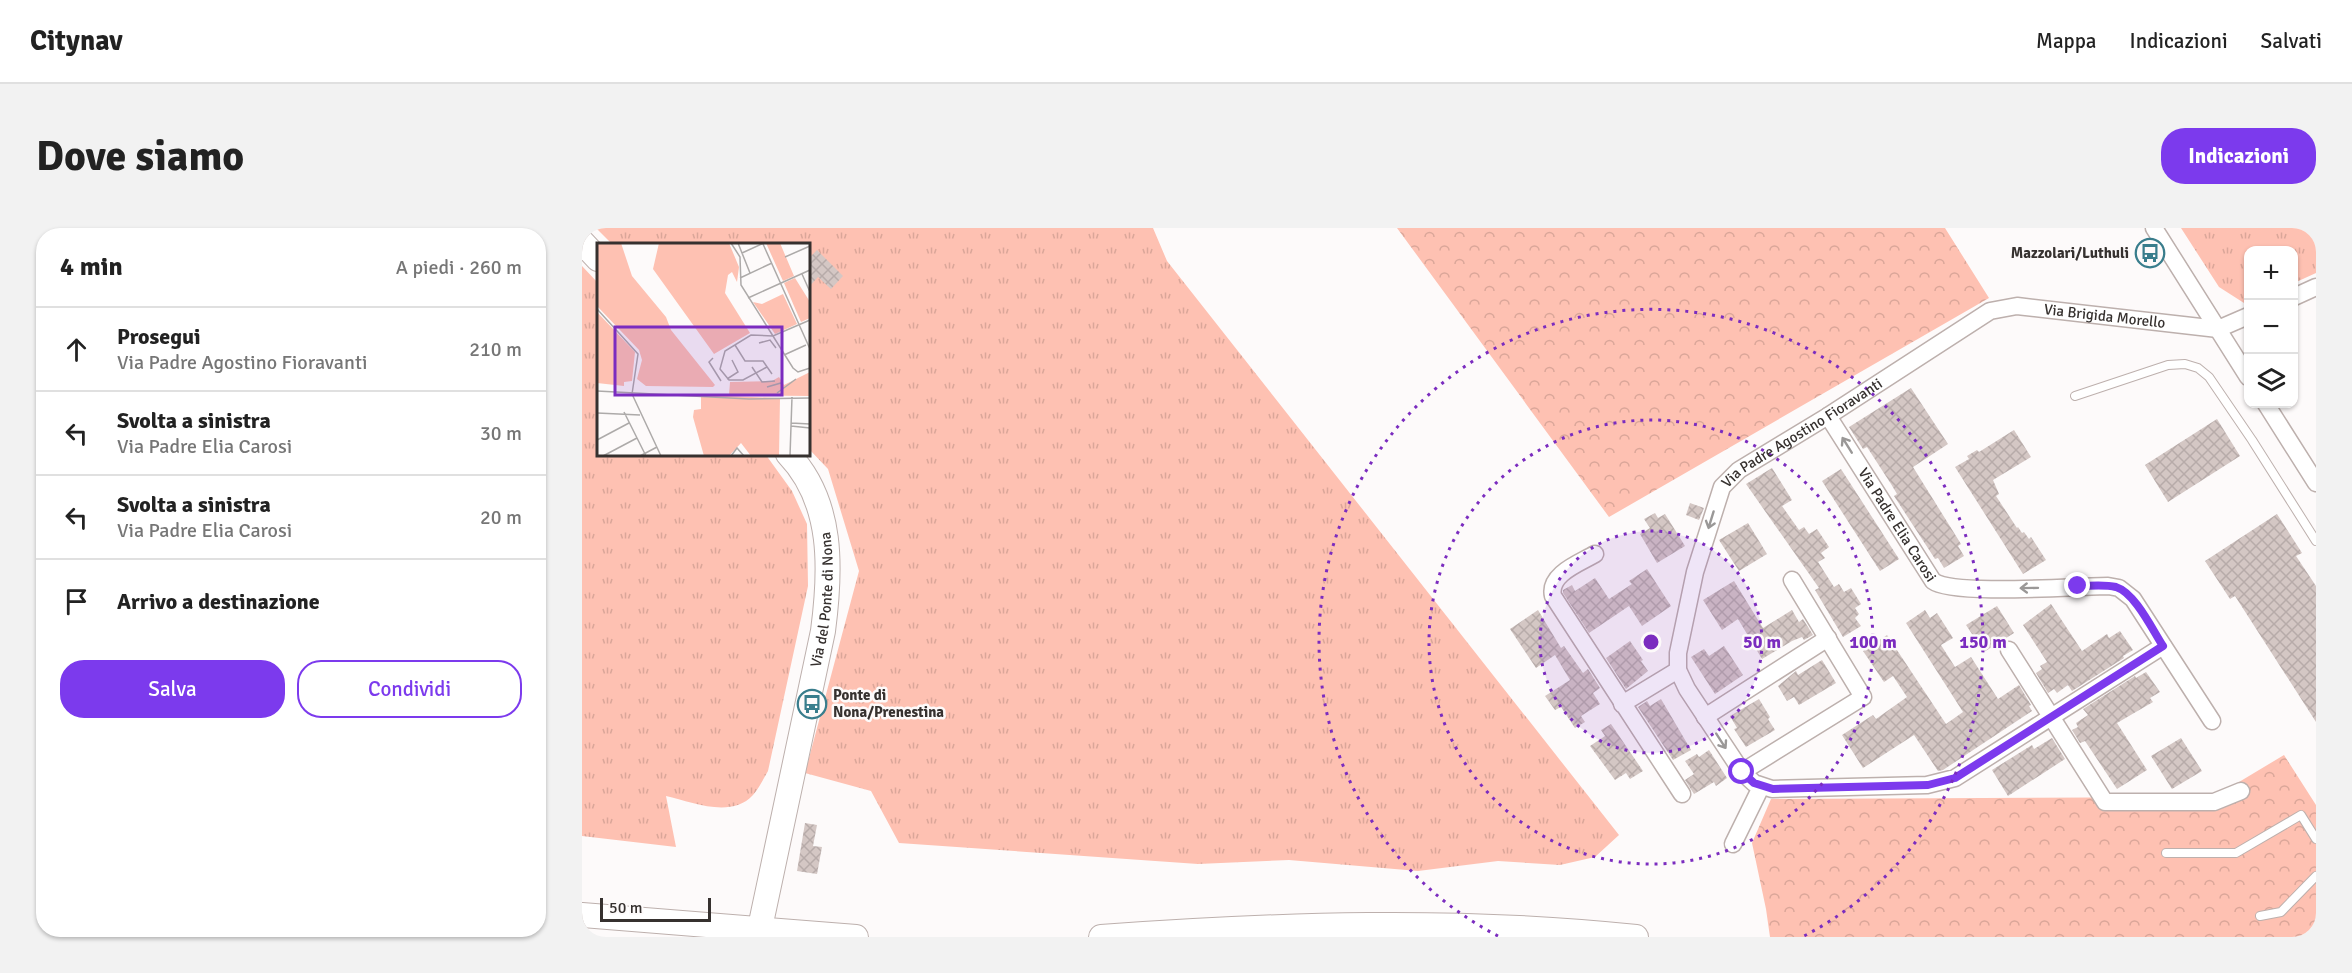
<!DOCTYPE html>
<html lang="it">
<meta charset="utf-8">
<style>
body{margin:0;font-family:Signika,sans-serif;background:#f2f2f2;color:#222}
.controls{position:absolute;right:18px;top:18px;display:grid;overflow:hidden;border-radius:12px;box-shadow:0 2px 4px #0004}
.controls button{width:54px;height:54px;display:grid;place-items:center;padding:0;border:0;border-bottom:2px solid #e0e0e0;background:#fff;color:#222;font:30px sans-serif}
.scale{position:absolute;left:18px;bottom:15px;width:111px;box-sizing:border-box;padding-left:6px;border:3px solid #36312f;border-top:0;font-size:16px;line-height:21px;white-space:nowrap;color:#36312f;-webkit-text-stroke:4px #fdfafa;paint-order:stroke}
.stop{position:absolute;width:18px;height:18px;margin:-14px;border:4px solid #7c3aed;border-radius:50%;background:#fff}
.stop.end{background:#7c3aed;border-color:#fff;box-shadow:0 2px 6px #0008}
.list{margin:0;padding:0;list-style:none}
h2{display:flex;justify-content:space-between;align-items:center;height:78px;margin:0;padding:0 24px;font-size:26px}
h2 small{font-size:20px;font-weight:400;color:#767676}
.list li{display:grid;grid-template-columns:39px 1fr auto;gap:18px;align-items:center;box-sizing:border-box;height:84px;padding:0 24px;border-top:2px solid #e0e0e0}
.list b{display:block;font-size:22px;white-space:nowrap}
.list p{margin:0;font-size:20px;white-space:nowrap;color:#767676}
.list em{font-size:20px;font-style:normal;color:#767676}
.actions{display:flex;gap:12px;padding:18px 24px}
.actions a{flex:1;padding:14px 0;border:2px solid #7c3aed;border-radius:24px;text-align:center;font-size:21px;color:#7c3aed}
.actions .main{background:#7c3aed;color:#fff}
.icon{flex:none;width:33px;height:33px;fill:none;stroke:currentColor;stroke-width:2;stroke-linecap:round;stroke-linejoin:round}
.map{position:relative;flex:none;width:1734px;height:709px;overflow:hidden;border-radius:24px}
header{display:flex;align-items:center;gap:36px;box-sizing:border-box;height:84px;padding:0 30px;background:#fff;border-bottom:2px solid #e0e0e0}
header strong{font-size:28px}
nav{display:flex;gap:33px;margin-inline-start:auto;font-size:21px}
.intro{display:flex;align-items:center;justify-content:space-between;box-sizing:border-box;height:144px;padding:0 36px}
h1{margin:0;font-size:42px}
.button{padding:15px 27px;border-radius:24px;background:#7c3aed;color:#fff;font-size:21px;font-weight:700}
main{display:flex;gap:36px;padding:0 36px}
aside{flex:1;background:#fff;border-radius:24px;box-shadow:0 2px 4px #0004}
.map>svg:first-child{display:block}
.grass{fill:url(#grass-tufts)}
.forest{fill:url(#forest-crowns)}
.building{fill:url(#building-cross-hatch)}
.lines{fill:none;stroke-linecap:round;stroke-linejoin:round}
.lane-casing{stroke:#bdb0ad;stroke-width:10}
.street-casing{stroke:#bdb0ad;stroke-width:19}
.secondary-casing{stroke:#bdb0ad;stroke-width:26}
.lane{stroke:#fff;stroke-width:8}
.street{stroke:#fff;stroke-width:16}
.secondary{stroke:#fff;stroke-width:24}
.oneway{stroke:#9a9897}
.route{stroke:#7c3aed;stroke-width:8}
.ring{fill:none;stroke:#7b2cbf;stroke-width:3;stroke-dasharray:3 6}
.labels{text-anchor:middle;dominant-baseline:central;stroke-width:5;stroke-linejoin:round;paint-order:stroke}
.poi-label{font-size:15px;font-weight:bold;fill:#36312f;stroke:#fdfafa;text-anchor:end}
.street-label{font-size:15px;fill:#36312f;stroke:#fdfafa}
.inset-road{fill:none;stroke:#adaaa9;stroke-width:1.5}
.view{fill:#7b2cbf;fill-opacity:0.15;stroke:#7b2cbf;stroke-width:3}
.inset-edge{fill:none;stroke:#36312f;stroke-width:3}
.centre{fill:#7b2cbf;stroke:#fdfafa;stroke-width:3}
.ring-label{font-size:18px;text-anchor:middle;font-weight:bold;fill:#7b2cbf;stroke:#fdfafa;stroke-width:5;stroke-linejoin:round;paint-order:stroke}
</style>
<header>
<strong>Citynav</strong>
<nav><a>Mappa</a><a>Indicazioni</a><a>Salvati</a></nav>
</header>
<div class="intro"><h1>Dove siamo</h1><a class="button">Indicazioni</a></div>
<main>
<aside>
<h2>4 min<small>A piedi · 260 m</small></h2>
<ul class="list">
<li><svg class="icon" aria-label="ahead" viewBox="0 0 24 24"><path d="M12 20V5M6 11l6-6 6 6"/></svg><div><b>Prosegui</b><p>Via Padre Agostino Fioravanti</p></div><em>210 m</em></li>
<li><svg class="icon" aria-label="left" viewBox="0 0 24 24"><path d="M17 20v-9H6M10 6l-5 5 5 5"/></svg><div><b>Svolta a sinistra</b><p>Via Padre Elia Carosi</p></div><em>30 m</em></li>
<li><svg class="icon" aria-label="left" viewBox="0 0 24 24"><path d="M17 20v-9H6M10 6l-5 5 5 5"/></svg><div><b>Svolta a sinistra</b><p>Via Padre Elia Carosi</p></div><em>20 m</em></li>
<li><svg class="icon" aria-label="arrive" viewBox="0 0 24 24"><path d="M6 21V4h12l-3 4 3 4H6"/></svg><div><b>Arrivo a destinazione</b></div></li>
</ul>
<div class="actions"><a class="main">Salva</a><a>Condividi</a></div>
</aside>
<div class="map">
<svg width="1734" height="709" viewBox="0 0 1734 709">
<defs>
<pattern id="grass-tufts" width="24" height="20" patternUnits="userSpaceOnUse" patternTransform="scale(1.5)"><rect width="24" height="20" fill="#fec1b2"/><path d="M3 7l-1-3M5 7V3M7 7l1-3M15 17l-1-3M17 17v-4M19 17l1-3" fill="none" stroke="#daa699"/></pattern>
<pattern id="forest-crowns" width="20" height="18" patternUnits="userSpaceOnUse" patternTransform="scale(1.5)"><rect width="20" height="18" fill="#fec1b2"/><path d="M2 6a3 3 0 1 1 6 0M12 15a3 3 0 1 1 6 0" fill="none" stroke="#daa699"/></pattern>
<pattern id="building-cross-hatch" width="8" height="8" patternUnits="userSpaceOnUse" patternTransform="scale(1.5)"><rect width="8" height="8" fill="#d4c7c4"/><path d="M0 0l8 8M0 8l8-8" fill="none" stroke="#b7aba9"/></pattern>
</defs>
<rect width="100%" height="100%" fill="#fdfafa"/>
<!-- grass -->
<path class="grass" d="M14 0H571L585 33 1037 607 1013 629 978 637 916 633 836 643 707 632 616 636 317 615 289 563 223 545 277 343 246 241 227 221 226 16H30Z
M1599 0H1734V45L1712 55V22H1666V73L1662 75 1637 59Z
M0 38 16 55V226L184 227 210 263 225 296 226 358 186 543C182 550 177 560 171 567 149 591 110 574 84 568L94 619 0 608Z"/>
<!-- forest -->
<path class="forest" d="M815 0H1363L1407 70 1027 289Z
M1702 527 1734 577V709H1188L1184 681 1170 615 1189 571 1632 569Z"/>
<!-- building -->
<path class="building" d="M235 22 261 48 249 61 236 49 226 60V31Z
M1329 160 1366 216 1331 239 1379 316 1376 318 1382 328 1362 340 1356 330 1353 331 1312 268 1315 266 1309 256 1285 219 1281 221 1267 199Z
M1635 191 1658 228 1586 274 1563 237Z
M1432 202 1449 229 1411 252 1417 266 1414 268 1435 300 1436 299 1440 305 1442 304 1447 311 1449 309 1464 332 1441 346 1373 239 1387 231 1385 228 1395 222 1397 224Z
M1190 240 1210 272 1200 278 1217 302 1222 299 1227 306 1235 301 1247 319 1239 325 1243 330 1236 334 1252 359 1257 356 1262 364 1269 360 1279 376 1273 380 1277 386 1273 390 1279 398 1261 409 1233 362 1237 360 1164 256Z
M1259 241 1317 331 1298 343 1240 253Z
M1108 275 1122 280 1117 292 1104 287Z
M1073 285 1076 290 1083 286 1103 318 1075 335 1058 306 1068 300 1062 291Z
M1695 286 1720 325 1714 328 1734 358V494L1653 368 1648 371 1623 333Z
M1166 295 1185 326 1157 343 1137 312Z
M1065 341 1089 378 1060 398 1047 378 1007 405 981 365V362L990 357 993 363 1013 350 1027 371 1050 356 1047 353Z
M1152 353 1181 400 1210 382 1217 394 1221 391 1231 407 1222 412 1220 409 1210 413 1180 431 1156 391 1140 402 1121 372Z
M1469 376 1500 423 1525 406 1527 410 1538 403 1551 422 1541 428 1542 430 1490 463 1486 457 1475 465 1472 461 1466 465 1454 445 1460 441 1458 438 1465 434 1441 397Z
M1415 378 1432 405 1402 424 1384 397Z
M956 382 979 420 982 418 1001 445 1006 441 1018 460 1011 465 1018 476 999 488 1003 494 993 500 979 479 973 482 963 468 988 452 973 427 954 440 928 401Z
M1343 382 1348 390 1355 385 1371 410 1359 417 1373 439 1389 429 1416 471 1437 457 1449 477 1447 478 1450 483 1361 542 1356 543 1332 507 1281 540 1260 507 1291 487 1294 491 1325 469 1311 448 1302 454 1281 423 1305 407 1364 496 1381 484 1324 395Z
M1048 413 1061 432 1059 433 1066 443 1044 461 1024 430Z
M1142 418 1161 447 1133 466 1109 429 1122 421 1127 428Z
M1240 432 1254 455 1217 477 1212 469 1205 473 1196 458 1214 443 1216 447Z
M1564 444 1578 464 1568 470 1571 474 1535 495 1565 542 1535 561 1503 513 1498 515 1490 502 1496 499 1494 495 1506 487 1501 481 1553 448 1554 450Z
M1079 471 1109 522 1091 532 1056 479 1065 473 1068 478Z
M1177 471 1188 489 1186 491 1193 502 1164 519 1152 501 1155 500 1148 488Z
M1029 496 1061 543 1048 551 1044 545 1033 552 1008 518 1023 508 1019 502Z
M1470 510 1483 531 1426 568 1410 542 1450 517 1452 521Z
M1599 510 1620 543 1590 561 1569 528Z
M1127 522 1145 550 1134 558 1132 554 1112 566 1103 552 1112 546 1103 533 1115 526 1117 529Z
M223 595 235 597 231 618 240 619 235 646 215 643Z"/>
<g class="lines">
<!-- lane casing -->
<g class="lane-casing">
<path id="lane" d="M1493 168 1586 137 1603 136 1616 140 1627 149 1670 212 1734 313
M1584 625H1654L1719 587 1734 611
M1678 688 1699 684 1734 648"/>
</g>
<!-- street casing -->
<g class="street-casing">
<g id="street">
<path d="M1572 0 1666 149"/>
<path d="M1712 69 1734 59"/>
<path d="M1684 176 1734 255"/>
<path id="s1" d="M1246 188 1351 353C1371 368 1494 358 1526 358L1537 360 1551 371 1630 493"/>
<path d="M1013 326C998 335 966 346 971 368L1100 566"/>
<path id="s2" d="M1581 418 1373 550 1345 557 1190 561 1172 555 1160 544 1105 461 1096 442V425L1113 344 1140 259 1157 242 1246 188 1408 83 1435 78 1636 101 1666 88"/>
<path d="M1427 422 1523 574H1632L1659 563"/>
<path d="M1040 476 1096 442"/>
<path d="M1123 489 1246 410"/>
<path d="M1160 544 1281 469 1210 352"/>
<path d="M1151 616 1179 559"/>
</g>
</g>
<!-- secondary casing -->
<g class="secondary-casing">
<g id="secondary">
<path d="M0 14 16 31"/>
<path d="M0 687 274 709"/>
<path id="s3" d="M176 709 241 403C249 342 252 274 206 226"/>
<path d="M519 709C698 696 875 690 1054 709"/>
</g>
</g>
<!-- lane -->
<use href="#lane" class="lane"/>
<!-- street -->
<use href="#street" class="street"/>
<!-- secondary -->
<use href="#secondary" class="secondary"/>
</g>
<!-- one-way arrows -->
<defs><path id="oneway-shaft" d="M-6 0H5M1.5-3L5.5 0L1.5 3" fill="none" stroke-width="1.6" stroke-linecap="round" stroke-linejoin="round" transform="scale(1.5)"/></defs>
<g class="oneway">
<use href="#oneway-shaft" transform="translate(1265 217) rotate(-122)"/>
<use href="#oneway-shaft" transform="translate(1129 292) rotate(107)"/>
<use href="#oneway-shaft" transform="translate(1447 360) rotate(179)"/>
<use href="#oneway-shaft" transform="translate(1139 513) rotate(57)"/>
</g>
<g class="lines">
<!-- route -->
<path class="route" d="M1160 544 1172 555 1191 561 1346 557 1373 550 1581 418C1570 401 1553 365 1534 359 1522 356 1508 358 1496 358"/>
</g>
<!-- distance rings -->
<circle cx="1069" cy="414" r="111" fill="#7b2cbf" fill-opacity=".12"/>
<g class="ring">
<circle cx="1069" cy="414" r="111"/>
<circle cx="1069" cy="414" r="222"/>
<path d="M916 708A332 332 0 1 1 1222 708"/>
</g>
<!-- icons -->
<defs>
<g id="bus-ring" transform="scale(1.5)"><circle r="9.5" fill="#fdfafa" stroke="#397d8c" stroke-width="1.5"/><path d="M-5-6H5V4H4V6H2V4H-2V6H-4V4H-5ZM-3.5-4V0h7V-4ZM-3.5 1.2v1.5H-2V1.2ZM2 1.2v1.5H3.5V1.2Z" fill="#397d8c"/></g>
</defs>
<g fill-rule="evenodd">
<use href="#bus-ring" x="1568" y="25"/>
<use href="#bus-ring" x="230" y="476"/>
</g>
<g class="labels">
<!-- poi labels -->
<g class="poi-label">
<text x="1547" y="25">Mazzolari/Luthuli</text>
<text x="251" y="467" text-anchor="start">Ponte di<tspan x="251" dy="17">Nona/Prenestina</tspan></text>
</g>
<!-- street labels -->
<g class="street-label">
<text stroke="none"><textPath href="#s2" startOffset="1212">Via Brigida Morello</textPath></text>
<text stroke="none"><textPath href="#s2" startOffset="872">Via Padre Agostino Fioravanti</textPath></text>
<text stroke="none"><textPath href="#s1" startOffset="129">Via Padre Elia Carosi</textPath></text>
<text stroke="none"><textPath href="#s3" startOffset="344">Via del Ponte di Nona</textPath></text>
</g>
</g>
<!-- overview -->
<g transform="translate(15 15)">
<rect width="213" height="213" fill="#fdfafa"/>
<path d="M0 0H24L35 33 69 74 74 87 118 142 116 144 49 143 40 136 45 117 42 107 0 63ZM186 51 200 81 178 91 156 59 165 61ZM0 69 38 109 35 138 27 139V143L0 140ZM104 152 183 155 182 213H154L144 200 132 213H107L96 174 97 167 104 166Z" fill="#fec1b2"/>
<path d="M62 0H132L142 24 140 39 135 29 131 32 128 50 153 90 117 111 56 26ZM169 0H183L197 33 186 38ZM213 129V153L132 152 133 139 175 138 182 134 187 142Z" fill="#fec1b2"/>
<path d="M198 35 213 59V75L204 79 187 40Z" fill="#fec1b2"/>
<path class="inset-road" d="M134 0 143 14 144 42 196 125 201 129 213 125M141 0 153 30M166 1 213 106M145 10 167 0M188 14 213 3M205 31 213 49M143 35 175 20M151 55 213 27M0 66 41 111 35 151M162 100 173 97 179 105M138 102 148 118H166L175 131M187 112 209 102M116 115 112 119 124 138M155 124 165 139 178 138M170 124 146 137H132L123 126 128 108 154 92 176 93 213 77M130 136 141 129 135 117M170 144 184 140 186 145M0 148 152 156 213 155M180 150 199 136M35 151 64 213M27 169 49 213M0 170 43 172M194 180 213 181M194 183 213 185M0 197 32 180M6 213 40 195M43 213 60 204M134 213 140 205 147 213M193 213 195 154"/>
<path class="view" d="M18 84H185V152H18Z"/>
<rect width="213" height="213" class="inset-edge"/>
</g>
<circle cx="1069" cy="414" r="9" class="centre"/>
<g class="ring-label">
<text x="1180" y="420">50 m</text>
<text x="1291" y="420">100 m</text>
<text x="1401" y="420">150 m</text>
</g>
</svg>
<div class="controls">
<button>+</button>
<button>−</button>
<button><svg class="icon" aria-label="layers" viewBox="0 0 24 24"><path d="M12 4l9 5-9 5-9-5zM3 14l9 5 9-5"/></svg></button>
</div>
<div class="scale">50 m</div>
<div class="stop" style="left:1160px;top:544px"></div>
<div class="stop end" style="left:1496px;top:358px"></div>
</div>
</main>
